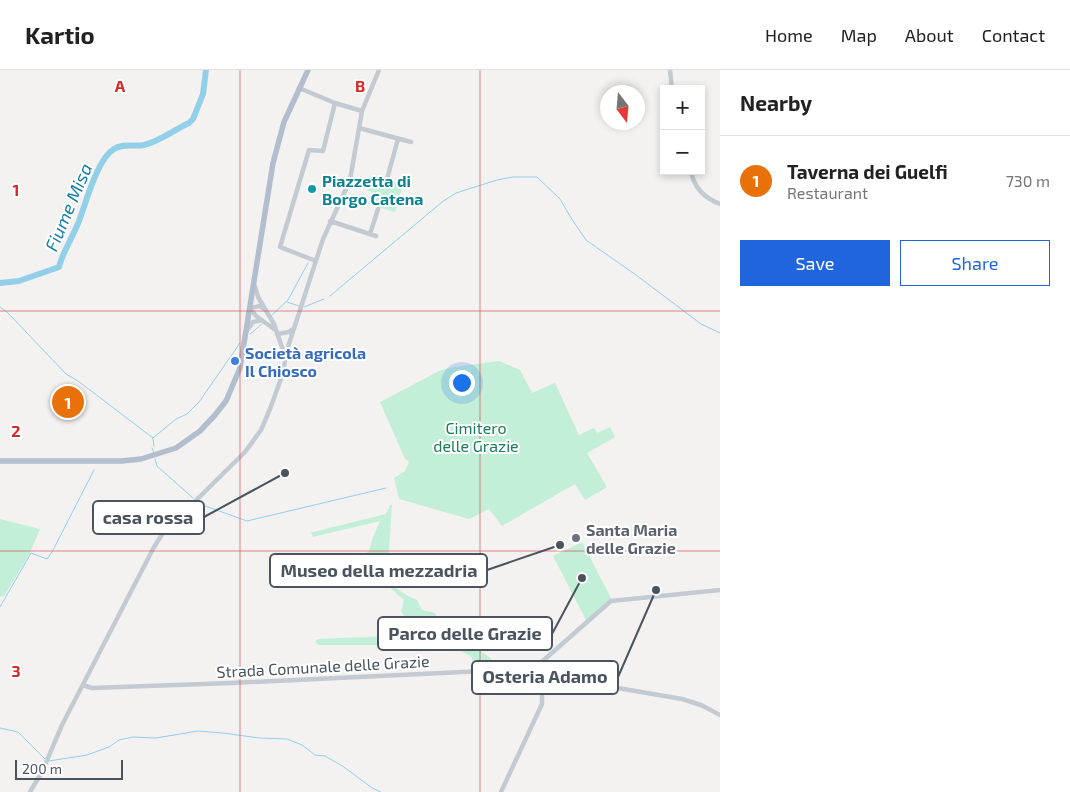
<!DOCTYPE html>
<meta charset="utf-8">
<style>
body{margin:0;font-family:"Exo 2",sans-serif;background:#f6f6f6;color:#222}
.controls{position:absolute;right:15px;top:15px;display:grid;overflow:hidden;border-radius:0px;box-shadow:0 2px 8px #0003}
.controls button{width:45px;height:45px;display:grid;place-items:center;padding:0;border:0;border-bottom:1px solid #e0e0e0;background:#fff;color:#222;font:25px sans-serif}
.compass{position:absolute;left:600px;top:15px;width:45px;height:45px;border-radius:50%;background:#fff;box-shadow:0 2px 8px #0003;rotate:164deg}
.scale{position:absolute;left:15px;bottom:12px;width:108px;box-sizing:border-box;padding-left:5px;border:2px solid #4a535e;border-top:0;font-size:14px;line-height:18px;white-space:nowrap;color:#4a535e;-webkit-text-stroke:4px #fff;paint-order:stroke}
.you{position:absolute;left:461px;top:312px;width:18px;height:18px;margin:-12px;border:4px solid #fff;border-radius:50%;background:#1a73e8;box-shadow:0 0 0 8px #1a73e833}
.badge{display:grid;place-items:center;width:32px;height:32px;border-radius:50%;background:#2165de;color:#fff;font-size:16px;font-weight:700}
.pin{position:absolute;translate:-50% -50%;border:2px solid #fff;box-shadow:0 1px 5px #0006}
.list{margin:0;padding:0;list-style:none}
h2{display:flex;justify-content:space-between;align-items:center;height:65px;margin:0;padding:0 20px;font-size:21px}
h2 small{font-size:16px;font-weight:400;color:#767676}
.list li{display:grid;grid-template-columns:32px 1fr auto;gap:15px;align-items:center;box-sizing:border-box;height:90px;padding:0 20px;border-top:1px solid #e0e0e0}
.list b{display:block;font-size:19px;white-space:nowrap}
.list p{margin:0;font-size:16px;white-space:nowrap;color:#767676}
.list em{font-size:16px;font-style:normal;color:#767676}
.actions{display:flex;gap:10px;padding:15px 20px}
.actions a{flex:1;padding:11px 0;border:1px solid #2165de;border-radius:0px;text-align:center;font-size:18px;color:#2165de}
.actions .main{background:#2165de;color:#fff}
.map{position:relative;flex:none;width:720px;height:722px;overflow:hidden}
header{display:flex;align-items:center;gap:30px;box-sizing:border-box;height:70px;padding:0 25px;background:#fff;border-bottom:1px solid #e0e0e0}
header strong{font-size:24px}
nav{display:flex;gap:28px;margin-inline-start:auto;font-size:18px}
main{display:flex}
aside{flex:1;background:#fff}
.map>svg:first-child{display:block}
.green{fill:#c3eed7}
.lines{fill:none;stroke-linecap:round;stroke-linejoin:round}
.stream{stroke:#92d0e9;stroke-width:1}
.river{stroke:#92d0e9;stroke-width:6}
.minor{stroke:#c3cad2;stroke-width:4.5}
.major{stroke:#b2bece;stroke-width:5.5}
.grid{fill:none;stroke:#d62828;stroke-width:1;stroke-opacity:0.55}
.culture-dot{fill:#0f9aa8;stroke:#fff;stroke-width:2}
.shop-dot{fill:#3f7fe0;stroke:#fff;stroke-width:2}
.worship-dot{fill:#6b7280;stroke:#fff;stroke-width:2}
.labels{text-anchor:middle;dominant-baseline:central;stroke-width:4;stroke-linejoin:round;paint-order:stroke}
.culture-label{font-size:16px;font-weight:bold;fill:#0d838f;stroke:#fff;text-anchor:start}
.shop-label{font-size:16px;font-weight:bold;fill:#366cbe;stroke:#fff;text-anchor:start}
.park-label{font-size:16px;fill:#1c7e55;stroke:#fff}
.worship-label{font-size:16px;font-weight:bold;fill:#5b616d;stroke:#fff;text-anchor:start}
.street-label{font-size:16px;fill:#4a535e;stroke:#fff}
.water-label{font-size:18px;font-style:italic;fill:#127da8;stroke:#fff}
.grid-label{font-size:16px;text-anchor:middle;font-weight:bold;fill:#d62828;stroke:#fff;stroke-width:4;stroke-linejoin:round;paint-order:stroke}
.leader{fill:none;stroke:#4a535e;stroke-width:2}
.callout-dot{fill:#4a535e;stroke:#fff;stroke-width:2}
.callout{fill:#fff;stroke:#4a535e;stroke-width:2}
.callout-label{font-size:18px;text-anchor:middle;font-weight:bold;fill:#4a535e}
</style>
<header>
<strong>Kartio</strong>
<nav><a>Home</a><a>Map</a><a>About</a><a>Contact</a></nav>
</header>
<main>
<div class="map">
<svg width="720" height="722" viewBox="0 0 720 722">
<rect width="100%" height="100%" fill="#f3f2f1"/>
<!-- green -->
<path class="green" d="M371 105 386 107V110L403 114 395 142 367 134 372 122 367 120Z
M499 291 520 300 532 323 555 313 579 365 594 358 597 363 610 357 615 367 587 383 607 417 585 430 575 414 502 456 489 439 469 449 399 429 394 408 405 401 409 392 405 389 380 332 441 300 455 297Z
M390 435H392L387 511 406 525 417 530 422 540 435 543 438 551 489 587 500 598 473 600 472 587 459 580 455 572H450L441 575H319L316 573V570L318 569 416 565 401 541 404 530 382 511H371L368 497 360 487 369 481 373 467 380 451 313 467 311 462H313L386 444Z
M0 449 40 459 29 485 4 526 0 527Z
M582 472 612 530 587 552 553 486Z"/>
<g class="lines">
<!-- stream -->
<path class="stream" d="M330 226 442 132 456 123 497 110 513 107H537L560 129 571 148 586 170 636 205 701 254 720 263
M287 232 299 236
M0 237 8 243 66 304 78 311 153 368
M304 237 324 229
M271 246 288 230 308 193
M250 264 262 254
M153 368 176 349 187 344 199 332 240 273
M153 369 154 376
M152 378 154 383
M155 389 157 396 193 428
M197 433 247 451 386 418
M0 537 31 483 47 489 52 482 94 400
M0 658 18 662 45 689
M49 691 87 685 109 677 119 670 133 667 156 668 198 661 223 663 259 668 287 669 302 675 315 685 325 686 344 697 372 718 381 722"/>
<!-- river -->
<path class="river" d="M0 213 19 211 59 197C63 181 73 167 79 151 86 133 97 89 114 79 123 73 135 77 144 75 160 71 174 60 189 53L193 49 203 24 206 0"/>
<!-- minor -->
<path class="minor" d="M670 0 672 19
M299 18 335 33 323 81 309 80 280 177 316 191
M335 33 362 41
M359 58 411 72
M691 101C694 118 704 128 720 134
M387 109 398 69
M330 151 376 166
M370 164 378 139
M264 239 260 236 250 238 256 246 274 259
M248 259 253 252 262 250
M277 264 289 262 293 259
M288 277 323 169 350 110 362 41 379 0
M539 598 553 604 578 606 612 617 682 629 701 635 720 645
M83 615 92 618 231 613 527 599 537 596 611 531 720 520
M30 722 42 702 62 655 154 477 163 463 245 382 261 360 270 339 282 306 285 291 284 283 274 254 258 227 255 216
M501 722 542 634V610L538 597"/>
<!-- major -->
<path class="major" d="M0 391H122L141 389 176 378 200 361 215 345 226 331 240 298 273 93 284 52 308 0"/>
</g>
<!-- grid -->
<path class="grid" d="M240 0V722M480 0V722M0 241H720M0 481H720"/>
<!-- markers -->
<circle class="culture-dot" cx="312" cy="119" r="5"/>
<circle class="shop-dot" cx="235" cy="291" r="5"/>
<circle class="worship-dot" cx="576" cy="468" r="5"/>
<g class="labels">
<!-- culture labels -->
<g class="culture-label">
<text x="322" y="110">Piazzetta di<tspan x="322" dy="18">Borgo Catena</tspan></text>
</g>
<!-- shop labels -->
<g class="shop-label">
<text x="245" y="282">Società agricola<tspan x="245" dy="18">Il Chiosco</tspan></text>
</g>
<!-- park labels -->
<g class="park-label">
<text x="476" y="357">Cimitero<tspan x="476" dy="18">delle Grazie</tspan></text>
</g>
<!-- worship labels -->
<g class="worship-label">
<text x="586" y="459">Santa Maria<tspan x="586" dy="18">delle Grazie</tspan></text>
</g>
<!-- street labels -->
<g class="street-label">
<text transform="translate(323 596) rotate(-3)">Strada Comunale delle Grazie</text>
</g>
<!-- water labels -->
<g class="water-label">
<text transform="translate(68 137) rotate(-67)">Fiume Misa</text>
</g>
</g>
<g class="grid-label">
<text x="120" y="22">A</text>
<text x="360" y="22">B</text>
<text x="16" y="126">1</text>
<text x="16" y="367">2</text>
<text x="16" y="607">3</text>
</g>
<!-- callouts -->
<path class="leader" d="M285 403L204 447M560 475L487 500M582 508L552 564M656 520L618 607"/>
<g class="callout-dot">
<circle cx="285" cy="403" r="5"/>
<circle cx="560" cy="475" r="5"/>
<circle cx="582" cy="508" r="5"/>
<circle cx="656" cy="520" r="5"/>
</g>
<g class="callout">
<rect x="93" y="431" width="111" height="33" rx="5"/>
<rect x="270" y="484" width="217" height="33" rx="5"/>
<rect x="378" y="547" width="174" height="33" rx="5"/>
<rect x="472" y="591" width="146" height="33" rx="5"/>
</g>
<g class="callout-label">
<text x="148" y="454">casa rossa</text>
<text x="379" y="507">Museo della mezzadria</text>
<text x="465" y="570">Parco delle Grazie</text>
<text x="545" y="613">Osteria Adamo</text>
</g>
</svg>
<div class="controls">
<button>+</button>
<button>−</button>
</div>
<svg class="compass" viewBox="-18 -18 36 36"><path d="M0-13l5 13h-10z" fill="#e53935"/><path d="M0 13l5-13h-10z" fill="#767676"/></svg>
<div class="scale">200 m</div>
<div class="you"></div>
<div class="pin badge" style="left:68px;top:332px;background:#e8710a">1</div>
</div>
<aside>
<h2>Nearby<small></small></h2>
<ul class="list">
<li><span class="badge" style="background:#e8710a">1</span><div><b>Taverna dei Guelfi</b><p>Restaurant</p></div><em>730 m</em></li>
</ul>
<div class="actions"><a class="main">Save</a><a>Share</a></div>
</aside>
</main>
